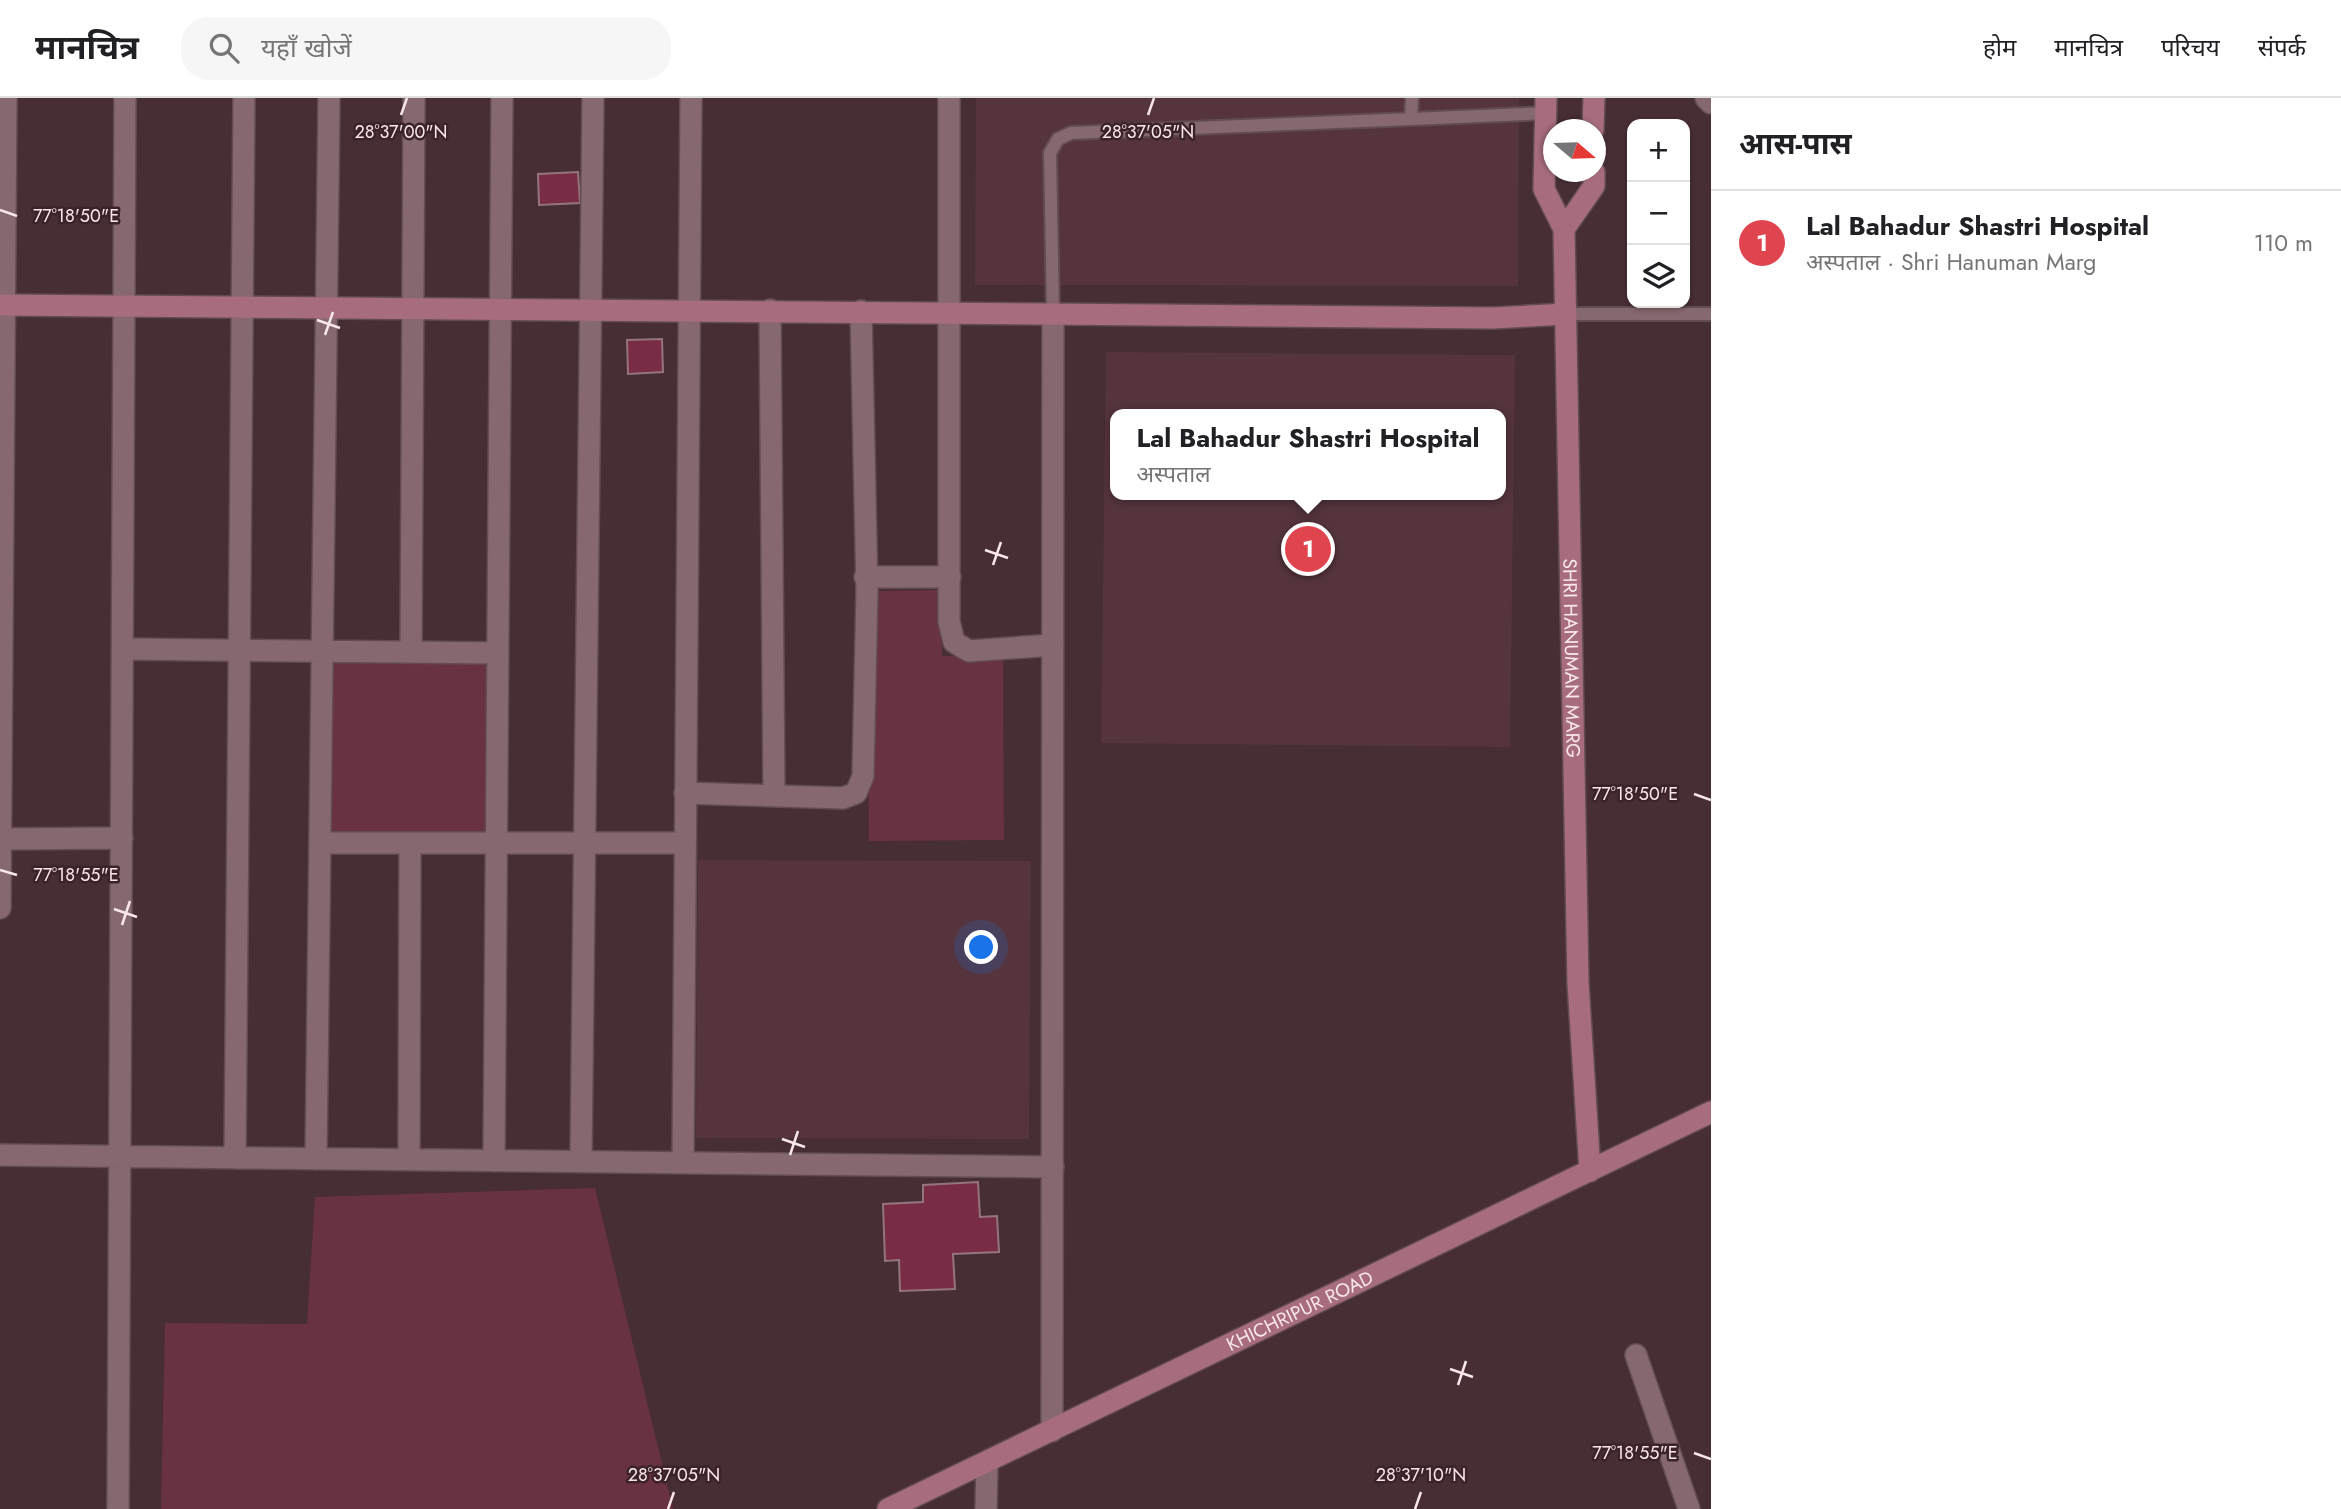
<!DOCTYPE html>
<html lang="hi">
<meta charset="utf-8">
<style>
body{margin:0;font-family:Jost,"Noto Sans Devanagari",sans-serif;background:#f6f6f6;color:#202124}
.controls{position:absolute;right:21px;top:21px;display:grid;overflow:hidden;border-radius:14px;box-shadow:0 2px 5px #0004}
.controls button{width:63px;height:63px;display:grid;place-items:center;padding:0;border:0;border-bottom:2px solid #e0e0e0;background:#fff;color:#202124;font:35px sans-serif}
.compass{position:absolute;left:1543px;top:21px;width:63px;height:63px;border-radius:50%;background:#fff;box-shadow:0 2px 5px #0004;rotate:109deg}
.you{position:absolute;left:982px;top:850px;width:24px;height:24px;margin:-18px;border:5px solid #fff;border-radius:50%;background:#1a73e8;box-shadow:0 0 0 10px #1a73e833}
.badge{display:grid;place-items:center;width:46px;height:46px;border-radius:50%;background:#7e5764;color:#fff;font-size:23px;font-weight:700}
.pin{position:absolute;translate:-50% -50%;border:4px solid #fff;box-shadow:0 2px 7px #0006}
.popup{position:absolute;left:1110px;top:311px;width:396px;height:91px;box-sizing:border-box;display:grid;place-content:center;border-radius:14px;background:#fff;filter:drop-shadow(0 2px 5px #0005);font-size:23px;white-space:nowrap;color:#757577}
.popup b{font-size:26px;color:#202124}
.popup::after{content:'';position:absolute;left:50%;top:100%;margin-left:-14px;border:14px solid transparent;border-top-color:#fff}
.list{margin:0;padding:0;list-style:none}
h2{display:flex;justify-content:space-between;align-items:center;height:91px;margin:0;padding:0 28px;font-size:30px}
h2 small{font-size:23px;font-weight:400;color:#757577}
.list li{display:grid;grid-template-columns:46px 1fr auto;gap:21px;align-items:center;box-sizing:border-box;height:105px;padding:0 28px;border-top:2px solid #e0e0e0}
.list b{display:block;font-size:26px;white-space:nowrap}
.list p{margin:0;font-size:23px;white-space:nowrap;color:#757577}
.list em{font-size:23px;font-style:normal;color:#757577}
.icon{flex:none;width:38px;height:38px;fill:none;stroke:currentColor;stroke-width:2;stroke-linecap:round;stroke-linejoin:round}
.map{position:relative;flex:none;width:1711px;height:1411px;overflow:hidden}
header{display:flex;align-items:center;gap:42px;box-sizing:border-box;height:98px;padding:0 35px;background:#fff;border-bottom:2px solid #e0e0e0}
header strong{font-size:33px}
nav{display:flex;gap:38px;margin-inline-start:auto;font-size:24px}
.search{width:490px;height:63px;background:#f6f6f6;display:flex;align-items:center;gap:18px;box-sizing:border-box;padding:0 24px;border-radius:28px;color:#757577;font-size:26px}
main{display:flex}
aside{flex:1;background:#fff}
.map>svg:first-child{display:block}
.built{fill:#55343d;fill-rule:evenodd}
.green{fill:#693242}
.building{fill:#782c46;stroke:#94757c;stroke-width:2}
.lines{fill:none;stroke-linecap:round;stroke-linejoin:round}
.lane-casing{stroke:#624c52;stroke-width:16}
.street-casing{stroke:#624c52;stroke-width:24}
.secondary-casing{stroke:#624c52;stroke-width:24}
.lane{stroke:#86686f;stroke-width:12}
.street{stroke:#86686f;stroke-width:21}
.secondary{stroke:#a76d7d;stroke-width:21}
.ticks{fill:none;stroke:#f9e7eb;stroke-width:2.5}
.labels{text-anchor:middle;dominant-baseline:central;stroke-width:5;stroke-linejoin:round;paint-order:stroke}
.street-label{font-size:19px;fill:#f9e7eb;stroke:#3c232a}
.ticks-label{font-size:18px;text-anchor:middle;fill:#f9e7eb;stroke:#3c232a;stroke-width:5;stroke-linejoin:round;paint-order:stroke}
</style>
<header>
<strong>मानचित्र</strong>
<div class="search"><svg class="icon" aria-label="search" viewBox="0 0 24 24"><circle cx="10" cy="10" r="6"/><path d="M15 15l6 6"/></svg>यहाँ खोजें</div>
<nav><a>होम</a><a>मानचित्र</a><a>परिचय</a><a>संपर्क</a></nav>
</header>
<main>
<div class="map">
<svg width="1711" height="1411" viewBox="0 0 1711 1411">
<rect width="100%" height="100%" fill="#472d34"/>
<!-- built -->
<path class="built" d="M976 0H1519L1518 188 975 187Z
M1106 254 1515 257 1510 649 1101 645ZM1500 316V397H1116V316Z
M698 762 1031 763 1029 1041 696 1040Z"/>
<!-- green -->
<path class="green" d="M941 492 942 558H1003L1004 742 869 743 867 493Z
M329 561 488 562 486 739 328 738Z
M595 1090 673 1411H161L165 1225 307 1226 315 1099Z"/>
<!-- building -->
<path class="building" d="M578 74 580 105 539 107 538 76Z
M662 241 663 274 628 276 627 242Z
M978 1084 980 1119 997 1118 999 1154 953 1156 955 1191 900 1193 899 1162 885 1163 883 1106 923 1104V1087Z"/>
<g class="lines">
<!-- lane casing -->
<g class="lane-casing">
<path id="lane" d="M1412 0 1411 21 1546 15
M1053 214 1050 55 1058 41 1071 35 1411 21
M1566 216H1711"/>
</g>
<!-- street casing -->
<g class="street-casing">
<path id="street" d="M949 0V523L954 544 969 553 1053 547
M1706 0 1711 5
M770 212 774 698
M865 479H950
M123 551 498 555
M411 554 414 0
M685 695 843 700 856 695 863 678 867 493 861 213
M0 741 122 740
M320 745H685
M0 810 6 0
M0 1057 1053 1069
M235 1060 244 0
M316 1061 329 0
M409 1061 410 745
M494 1063 502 0
M581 1063 593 0
M683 1065 691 0
M1636 1257 1689 1411
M1052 1333 1053 214
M118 1411 125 0
M986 1411 987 1365"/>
</g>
<!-- secondary casing -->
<g class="secondary-casing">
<g id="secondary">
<path id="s1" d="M1546 0 1544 91 1564 131 1578 885 1590 1073"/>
<path d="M1593 32 1594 0"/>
<path d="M1564 131 1594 88V74"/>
<path d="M0 207 1493 220 1566 216"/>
<path id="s2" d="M888 1411 1711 1014"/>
</g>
</g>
<!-- lane -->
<use href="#lane" class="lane"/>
<!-- street -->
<use href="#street" class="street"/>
<!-- secondary -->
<use href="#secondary" class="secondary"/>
</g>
<!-- ticks -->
<path class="ticks" d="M401 17 407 0M1148 17 1154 0M0 112 17 118M317 222 340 230M325 237 333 214M985 452 1008 460M993 467 1001 444M1694 696 1711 702M0 772 17 777M114 811 137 819M122 827 130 803M782 1041 805 1049M790 1057 798 1033M1450 1271 1473 1279M1458 1287 1466 1263M1694 1355 1711 1361M668 1411 674 1394M1415 1411 1421 1394"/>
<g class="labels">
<!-- street labels -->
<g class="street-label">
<text stroke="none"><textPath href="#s1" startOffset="565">SHRI HANUMAN MARG</textPath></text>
<text stroke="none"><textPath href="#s2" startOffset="457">KHICHRIPUR ROAD</textPath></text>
</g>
</g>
<g class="ticks-label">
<text x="1148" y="40">28°37'05"N</text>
<text x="401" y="40">28°37'00"N</text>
<text x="76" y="124">77°18'50"E</text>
<text x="1635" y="702">77°18'50"E</text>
<text x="76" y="783">77°18'55"E</text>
<text x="1635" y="1361">77°18'55"E</text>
<text x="674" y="1383">28°37'05"N</text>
<text x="1421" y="1383">28°37'10"N</text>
</g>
</svg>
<div class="controls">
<button>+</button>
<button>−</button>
<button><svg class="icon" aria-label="layers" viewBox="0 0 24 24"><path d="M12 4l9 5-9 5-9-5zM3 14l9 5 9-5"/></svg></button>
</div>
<svg class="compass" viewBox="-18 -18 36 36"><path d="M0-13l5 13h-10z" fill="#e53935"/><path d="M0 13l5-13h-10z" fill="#757577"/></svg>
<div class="you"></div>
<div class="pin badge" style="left:1308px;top:451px;background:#e0444e">1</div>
<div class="popup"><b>Lal Bahadur Shastri Hospital</b>अस्पताल</div>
</div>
<aside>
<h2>आस-पास<small></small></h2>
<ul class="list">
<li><span class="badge" style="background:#e0444e">1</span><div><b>Lal Bahadur Shastri Hospital</b><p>अस्पताल · Shri Hanuman Marg</p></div><em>110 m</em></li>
</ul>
</aside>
</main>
